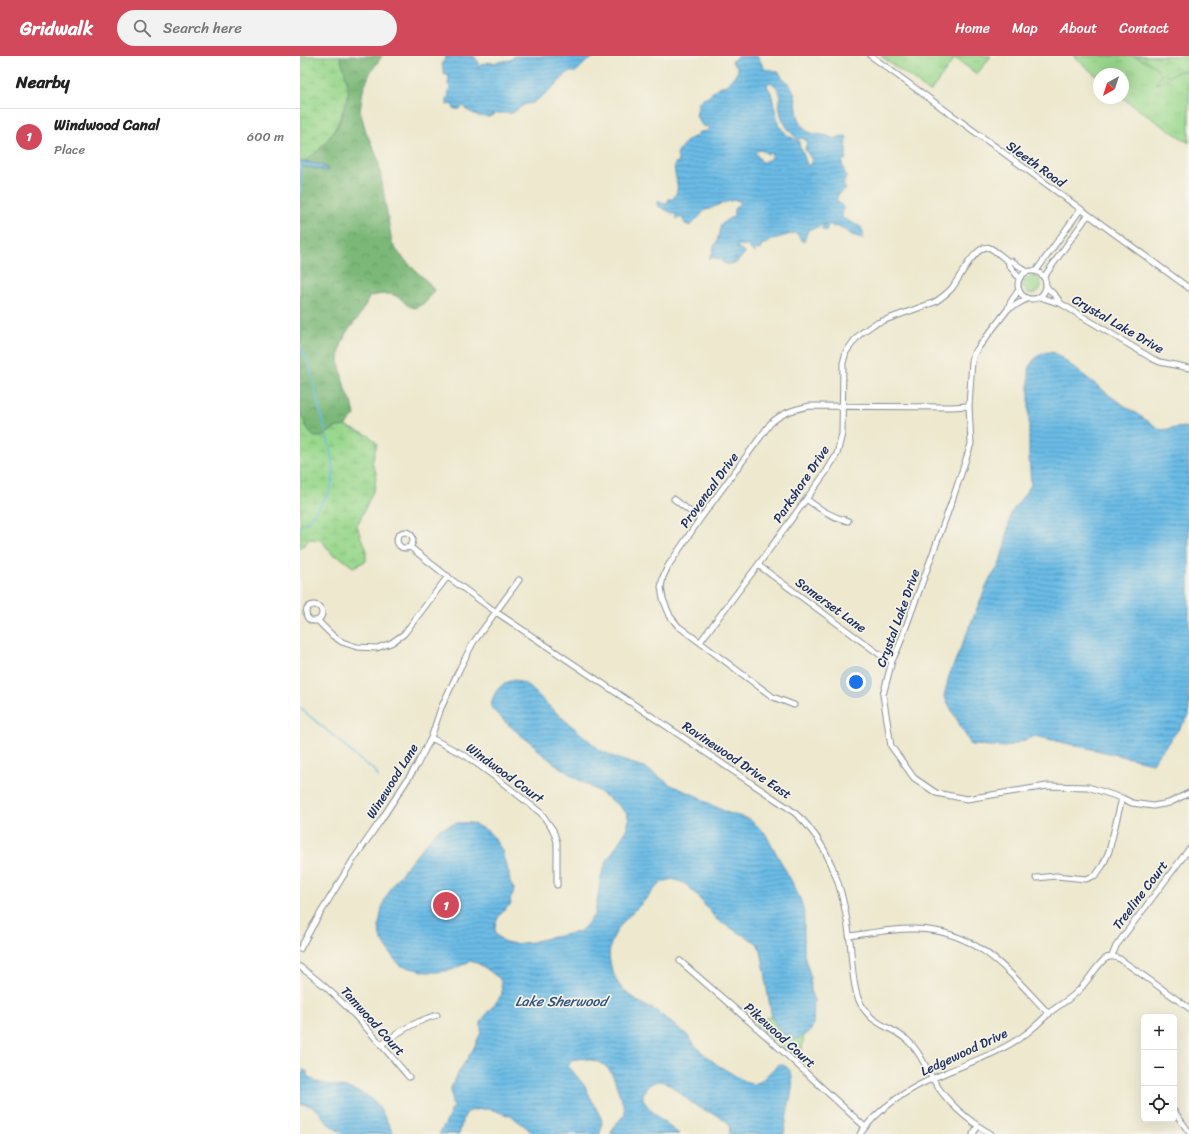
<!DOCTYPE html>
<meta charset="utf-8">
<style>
body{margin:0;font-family:Sriracha,sans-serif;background:#f2f2f2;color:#222}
.controls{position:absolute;right:12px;bottom:12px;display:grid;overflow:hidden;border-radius:6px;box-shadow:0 4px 16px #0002}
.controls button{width:36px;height:36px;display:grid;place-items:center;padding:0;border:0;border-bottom:1px solid #e0e0e0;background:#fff;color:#222;font:20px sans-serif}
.compass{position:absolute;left:793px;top:12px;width:36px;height:36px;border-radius:50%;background:#fff;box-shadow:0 4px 16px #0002;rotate:219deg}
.you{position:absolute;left:556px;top:626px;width:14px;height:14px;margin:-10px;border:3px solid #fff;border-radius:50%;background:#1a73e8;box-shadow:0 0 0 6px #1a73e833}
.badge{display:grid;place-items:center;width:26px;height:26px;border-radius:50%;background:#d1495b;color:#fff;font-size:13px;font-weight:700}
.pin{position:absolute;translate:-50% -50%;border:2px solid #fff;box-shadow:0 1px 4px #0006}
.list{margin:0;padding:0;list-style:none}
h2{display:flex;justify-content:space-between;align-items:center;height:52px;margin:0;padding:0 16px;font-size:17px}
h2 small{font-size:13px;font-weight:400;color:#767676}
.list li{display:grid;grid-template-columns:26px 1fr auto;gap:12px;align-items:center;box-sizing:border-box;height:56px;padding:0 16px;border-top:1px solid #e0e0e0}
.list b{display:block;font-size:15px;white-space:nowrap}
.list p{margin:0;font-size:13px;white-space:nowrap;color:#767676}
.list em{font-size:13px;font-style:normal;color:#767676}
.icon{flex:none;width:22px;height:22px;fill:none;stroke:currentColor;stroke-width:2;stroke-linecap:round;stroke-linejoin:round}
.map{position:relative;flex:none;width:889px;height:1078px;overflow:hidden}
header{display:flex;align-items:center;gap:24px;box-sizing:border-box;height:56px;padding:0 20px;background:#d1495b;color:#fff}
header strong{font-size:19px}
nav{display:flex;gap:22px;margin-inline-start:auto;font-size:14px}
.search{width:280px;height:36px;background:#f2f2f2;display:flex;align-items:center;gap:10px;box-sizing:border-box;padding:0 14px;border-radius:22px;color:#767676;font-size:15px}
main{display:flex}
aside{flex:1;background:#fff}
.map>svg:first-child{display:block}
.grass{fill:url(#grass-tufts);stroke:#5a8476}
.forest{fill:url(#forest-crowns);stroke:#4b746b}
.wetland{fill:url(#wetland-marsh);stroke:#5a8476}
.water{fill:url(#water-rules);stroke:#4276a2;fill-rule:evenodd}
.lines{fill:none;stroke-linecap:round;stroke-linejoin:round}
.stream{stroke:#6abce6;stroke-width:1.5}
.minor-casing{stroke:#848c96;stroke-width:7}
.minor{stroke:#fff;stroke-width:5}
.labels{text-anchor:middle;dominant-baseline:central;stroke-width:3.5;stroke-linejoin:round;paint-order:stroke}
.street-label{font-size:13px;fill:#1b2f5e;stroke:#f7f3e8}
.water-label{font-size:14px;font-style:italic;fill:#2f5280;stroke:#f7f3e8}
</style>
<header>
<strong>Gridwalk</strong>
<div class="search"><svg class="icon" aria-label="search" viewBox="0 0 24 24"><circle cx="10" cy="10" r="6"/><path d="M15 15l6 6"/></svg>Search here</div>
<nav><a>Home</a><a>Map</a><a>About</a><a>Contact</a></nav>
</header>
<main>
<aside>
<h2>Nearby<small></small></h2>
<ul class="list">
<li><span class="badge">1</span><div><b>Windwood Canal</b><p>Place</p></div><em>600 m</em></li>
</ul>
</aside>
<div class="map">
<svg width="889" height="1078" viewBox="0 0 889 1078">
<defs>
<pattern id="grass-tufts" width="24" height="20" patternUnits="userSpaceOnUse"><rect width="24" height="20" fill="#9ad88d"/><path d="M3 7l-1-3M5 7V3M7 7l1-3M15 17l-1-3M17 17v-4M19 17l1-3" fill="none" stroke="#84ba7c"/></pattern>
<pattern id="forest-crowns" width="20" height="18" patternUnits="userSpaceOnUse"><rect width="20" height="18" fill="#7bb878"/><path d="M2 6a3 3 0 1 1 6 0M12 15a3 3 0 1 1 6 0" fill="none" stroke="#649666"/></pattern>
<pattern id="wetland-marsh" width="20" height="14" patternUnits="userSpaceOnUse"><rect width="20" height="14" fill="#9ad88d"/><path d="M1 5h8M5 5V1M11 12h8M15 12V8" fill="none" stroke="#84ba7c"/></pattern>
<pattern id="water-rules" width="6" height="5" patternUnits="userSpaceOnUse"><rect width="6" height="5" fill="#6abce6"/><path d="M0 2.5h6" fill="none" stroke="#5699be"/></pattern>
</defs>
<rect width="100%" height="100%" fill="#f7f3e8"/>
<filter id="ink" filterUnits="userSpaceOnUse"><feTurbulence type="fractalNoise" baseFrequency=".025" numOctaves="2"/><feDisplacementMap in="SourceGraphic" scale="8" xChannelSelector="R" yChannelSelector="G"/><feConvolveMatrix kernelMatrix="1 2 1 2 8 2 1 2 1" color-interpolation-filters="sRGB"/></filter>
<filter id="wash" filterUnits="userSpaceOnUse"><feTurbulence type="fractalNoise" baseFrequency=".012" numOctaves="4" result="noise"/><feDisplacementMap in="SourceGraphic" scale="16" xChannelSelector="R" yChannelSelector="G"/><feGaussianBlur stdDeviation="0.9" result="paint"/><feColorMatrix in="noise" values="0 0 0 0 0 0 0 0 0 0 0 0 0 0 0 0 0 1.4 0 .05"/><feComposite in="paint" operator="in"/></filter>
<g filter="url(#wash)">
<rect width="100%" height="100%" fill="#ede8ce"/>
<!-- grass -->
<path class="grass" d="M581 0H691L677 18 655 2 630 36Z
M773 0H889V87L843 57 823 42V18H799V22Z
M723 229a9 9 0 1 1 18 0a9 9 0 1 1-18 0Z
M472 960C479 974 481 978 496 983L504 979 500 1006 454 967Z"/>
<!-- forest -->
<path class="forest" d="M40 0H82L70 17 63 34 60 55 66 76 78 103 92 187C99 199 108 207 117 216 124 223 130 226 134 235L126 246 115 252C103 249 105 244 96 240 89 236 78 239 70 240L58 262 46 277 40 292 39 306 45 333 52 346 55 359 45 370 35 372 22 381H14L6 370 0 356V110C9 110 18 114 26 115L27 113 21 109 4 106 13 99 24 89 38 69 48 40Z"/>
<!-- wetland -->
<path class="wetland" d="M0 0H40C43 13 49 26 48 39 47 44 45 50 43 54 35 77 24 92 5 105 13 108 21 107 27 113V115C18 114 9 110 0 110L17 112 25 115 27 114 21 109 0 105Z
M833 0H889V15H879L870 20 864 26 856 28 861 19C855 7 845 5 833 0Z
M0 356 6 370 14 381H22L35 372 45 370 70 380 77 388 72 407 76 417 75 431 57 470 61 482 66 491V505L53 511 40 501 33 499 21 484 10 483 0 493Z"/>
<!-- water -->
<path class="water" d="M146 0H174L179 7 178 11 180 10 182 8H184L187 6 192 7 210 4 213 2 214 0H296L286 6 276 16H269L267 17 259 26 241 41 233 47 225 48 212 57H197L189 61 178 60 165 53V51L164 50H162L160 53H154L152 48 147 49V43L149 39 148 36 151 33 148 28 149 23 148 19H145L143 15V12L142 9Z
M437 0H458L464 13C468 14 477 14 478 16 481 18 481 21 484 23 486 25 489 27 490 29 500 42 493 61 505 73 512 81 524 76 533 83L545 80 547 81C545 88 547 95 546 103L543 104 542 108 546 121V122C543 126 543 130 546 133L539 137 536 144 543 151 542 162 561 171 563 176V183L559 181 552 179 539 170 534 171 529 168 528 169 526 175 522 174V172L526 167 519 171 509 173 506 179 504 186C500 184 500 178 494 177L470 184 466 188H462L460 194 455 193V197L447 190 438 189 437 191 445 196V197L436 207 427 208 422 206 423 202 419 204 413 201 410 203 409 201 412 198 414 190 417 186 421 169 425 165 434 160V153L440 147V145C431 142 417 150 409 153L405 154 398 162 390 170 385 168 382 161 377 163 376 159 358 150V146L360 145 364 148H367L369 143H373C383 130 372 120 375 107L379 106 377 99C382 89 387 83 397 80L399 76 407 75 409 73 407 70 403 71 396 60 399 46 403 42H407L418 31 426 29 428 28 432 22 435 20 438 15 437 10 433 8 432 5ZM471 26C485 37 477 41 480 54 482 66 489 76 498 83L502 82 506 84 507 87 505 93 512 104 509 110 507 109 502 94 499 89V85L488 80 480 71H479L471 37 467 30 468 27ZM461 94 468 98 470 97 472 98 470 103 463 106H461L460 103 455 97 457 95Z
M0 105 21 109 26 112 27 114 25 115 17 112 0 110Z
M749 296 755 297 813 342 861 374 884 371 889 372V660L852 707 735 680 706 691 671 689 644 640 649 620 689 524 699 510 705 488 711 457 731 429 729 400V314C732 303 738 298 749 296Z
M215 624 227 629 235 636 252 653 300 694 318 703 344 711 371 729 399 741 404 745 428 757 449 763 465 777 492 826 501 845 504 857V898L511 922 510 925 512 941 514 944 513 968 511 974 507 978 495 983 483 978 478 972 472 962 466 928V921L461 895 457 887 417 864 394 836 384 827 373 823 362 826C354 832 349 841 341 848 320 867 300 888 314 919 316 922 317 927 320 930 327 939 339 946 349 952L351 951 387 979 398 993 416 1008 447 1027 453 1028 460 1026 478 1008C500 1010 491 1039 488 1053 486 1061 486 1070 484 1078H429C430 1074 430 1070 427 1066 420 1058 404 1056 395 1049 387 1044 368 1025 360 1025 355 1025 350 1028 347 1031 345 1034 342 1038 343 1042 344 1051 372 1073 379 1078H311C313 1067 325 1062 325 1055 325 1049 321 1045 320 1040 314 1022 312 1008 291 1004 285 1002 279 1002 272 1004L268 1010 284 1029 301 1062 302 1066 300 1078H233L227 1072 213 1061 190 1053H182L173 1054 166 1057 162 1067 159 1078H139L146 1067 153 1050 152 1048 151 1032 160 1014 174 992 181 976V967L187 957 198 944 202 938 201 926 200 923 187 913 177 907 170 905 152 914 137 916H127L102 910 94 903 80 881 79 869 82 852 85 843 95 825 135 777 139 773 157 767H171L188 775 194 782 203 796V801L209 817 210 826 214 833 213 837 210 844 211 848C201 856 192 866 196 879L205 886 215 888 232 886 248 882 274 877 280 875 286 869 295 858 301 821 307 805 326 775 329 764 327 758 317 748 298 735 274 721 257 709 241 697 233 688 223 681 202 663 195 656 191 651C192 637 201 626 215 624Z
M3 1014 7 1015V1020C11 1022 15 1026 20 1027 38 1031 61 1032 75 1046 83 1055 87 1068 94 1078H43L27 1067 18 1054 8 1049 0 1048V1019H2Z"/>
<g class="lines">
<!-- stream -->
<path class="stream" d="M0 138 2 126 1 110
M0 289 9 308 17 343 30 392 34 419 29 437 6 467 0 471
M0 652 42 687 55 700 74 714 77 718 78 721"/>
</g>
</g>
<g filter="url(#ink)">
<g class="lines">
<!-- minor casing -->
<g class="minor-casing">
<path id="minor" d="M571 0 889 232
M708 205H712L726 215
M718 229a14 14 0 1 1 28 0a14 14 0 1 1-28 0Z
M736 215 780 154
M744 221 788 159
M746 230C751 237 758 240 760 247
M718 235 710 247 708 253 678 292 674 298 672 305 669 350 671 388 653 442 599 590 592 605 583 639 591 690 614 722 636 737 667 743 747 730 788 731 822 742 832 747 853 750 869 747 889 737
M740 241 755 246 760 247 853 303 860 306 889 312
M708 253C715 250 720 246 727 243
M374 443 400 463
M506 443C520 453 531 461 548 465
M97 484a8 8 0 1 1 16 0a8 8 0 1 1-16 0Z
M110 491 152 524 196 556 478 745C489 752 500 760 508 770 535 802 545 844 550 885 552 903 552 926 558 942 570 970 588 968 607 984 620 995 625 1011 634 1025 648 1048 667 1064 691 1078
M458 509 579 598 592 605
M6 557a8 8 0 1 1 16 0a8 8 0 1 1-16 0Z
M18 565 33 580 42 586 57 591 77 592 91 587 104 578 148 520
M400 586 458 509 526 416 537 398 542 378 543 307 546 296 554 285 560 278 574 268 635 246C641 242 647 238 652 232 659 223 677 186 690 192 696 195 702 201 708 205L709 209 719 222
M494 649 473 641 378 570 370 560 363 543 361 531 363 521 368 510 400 463 470 368C481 357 495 353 510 350L651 351 669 350
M131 682 166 700 195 721 241 757 253 774 257 786V829
M736 822 756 820 786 823 796 819 803 809 809 795 822 742
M549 880C571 877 594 872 616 873 678 874 710 917 749 958
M0 893 12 871 53 804 81 764 117 709 131 682 141 652 160 612 173 587 219 524
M812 900 816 890 889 793
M380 905 465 979 565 1071
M0 911C43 941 75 982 109 1021
M81 989C98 976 116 965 137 959
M874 1055 889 1076
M560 1078C580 1050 613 1030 645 1017 673 1005 702 996 727 977 735 971 742 964 749 957 759 949 771 943 780 933 788 925 797 909 805 903 810 899 815 901 820 903L889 952
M673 1078 678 1070"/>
</g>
<!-- minor -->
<use href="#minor" class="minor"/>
</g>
</g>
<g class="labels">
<!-- street labels -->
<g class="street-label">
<text transform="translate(736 108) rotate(36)">Sleeth Road</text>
<text transform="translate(818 268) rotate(30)">Crystal Lake Drive</text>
<text transform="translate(501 428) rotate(-56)">Parkshore Drive</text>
<text transform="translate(409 434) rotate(-54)">Provencal Drive</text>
<text transform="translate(531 549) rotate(36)">Somerset Lane</text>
<text transform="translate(598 562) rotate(-70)">Crystal Lake Drive</text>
<text transform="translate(437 704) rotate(34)">Ravinewood Drive East</text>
<text transform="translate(205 717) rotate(36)">Windwood Court</text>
<text transform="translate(92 725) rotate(-58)">Winewood Lane</text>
<text transform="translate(840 839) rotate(-53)">Treeline Court</text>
<text transform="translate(73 965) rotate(48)">Tamwood Court</text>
<text transform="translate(480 979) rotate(42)">Pikewood Court</text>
<text transform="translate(664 996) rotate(-25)">Ledgewood Drive</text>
</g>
<!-- water labels -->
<g class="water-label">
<text x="261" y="945">Lake Sherwood</text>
</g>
</g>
</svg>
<div class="controls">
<button>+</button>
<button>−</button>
<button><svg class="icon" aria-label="locate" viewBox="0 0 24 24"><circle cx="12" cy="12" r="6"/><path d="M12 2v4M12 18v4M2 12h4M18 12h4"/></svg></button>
</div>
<svg class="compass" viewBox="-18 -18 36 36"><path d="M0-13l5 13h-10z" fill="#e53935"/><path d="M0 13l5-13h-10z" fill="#767676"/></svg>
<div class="you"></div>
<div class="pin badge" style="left:146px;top:849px">1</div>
</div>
</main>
